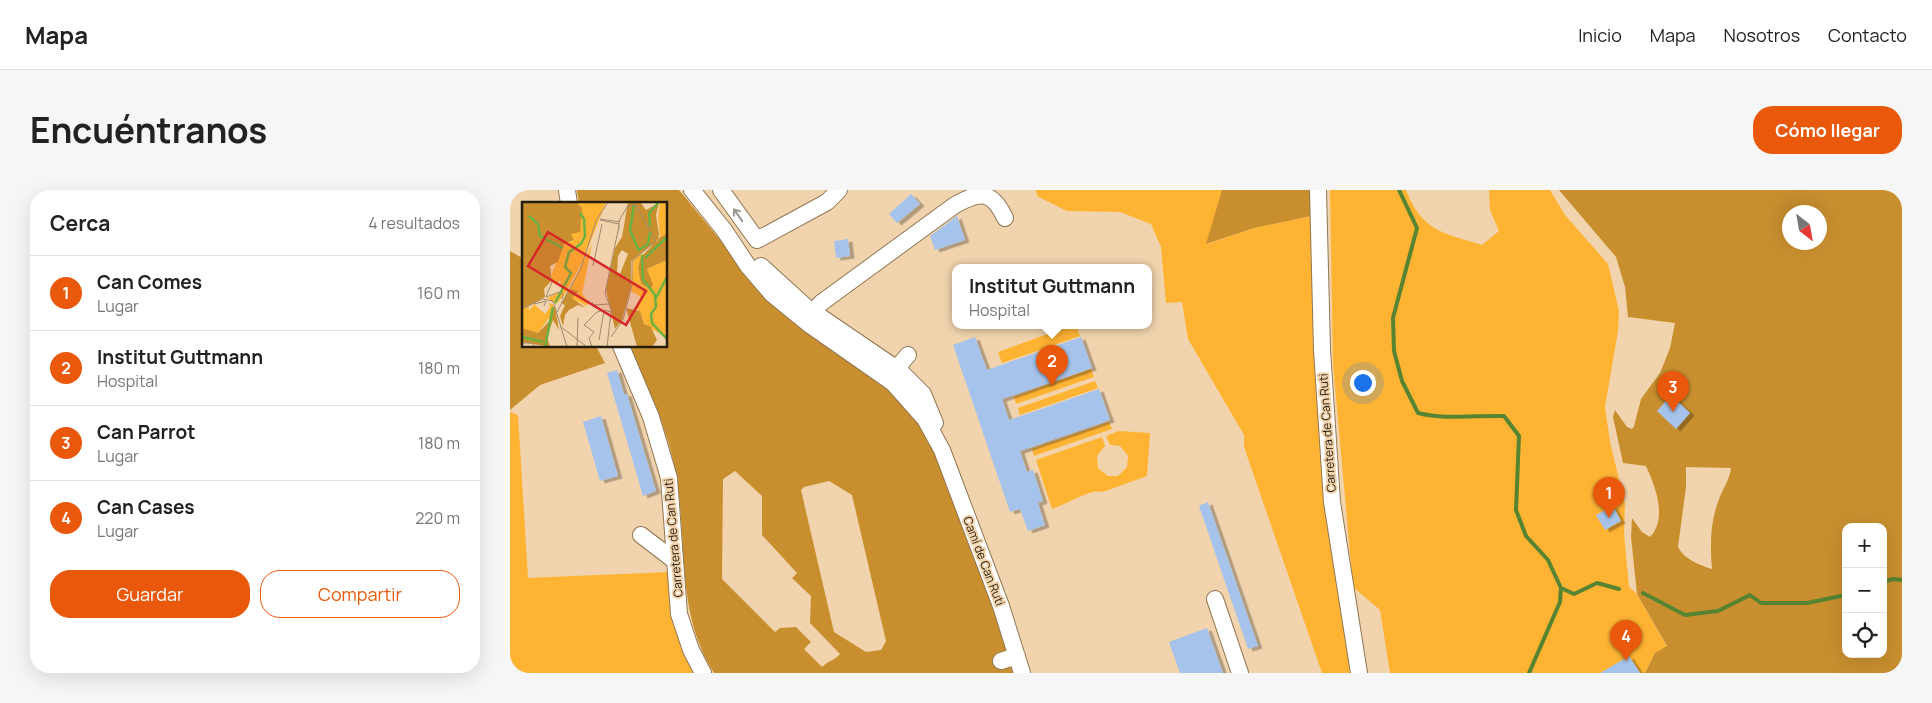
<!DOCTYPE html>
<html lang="es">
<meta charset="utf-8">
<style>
body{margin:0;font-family:Manrope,sans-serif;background:#f6f6f6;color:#222}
.controls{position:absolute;right:15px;bottom:15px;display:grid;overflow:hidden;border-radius:10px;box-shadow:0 5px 20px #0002}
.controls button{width:45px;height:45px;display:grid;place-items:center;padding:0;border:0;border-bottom:1px solid #e0e0e0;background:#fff;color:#222;font:25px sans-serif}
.compass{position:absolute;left:1272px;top:15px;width:45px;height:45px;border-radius:50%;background:#fff;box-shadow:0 5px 20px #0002;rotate:149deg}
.you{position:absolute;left:852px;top:192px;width:18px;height:18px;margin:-12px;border:4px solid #fff;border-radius:50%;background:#1a73e8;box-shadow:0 0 0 8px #1a73e833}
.badge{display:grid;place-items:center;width:32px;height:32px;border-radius:50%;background:#ea580c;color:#fff;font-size:16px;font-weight:700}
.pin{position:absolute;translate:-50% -41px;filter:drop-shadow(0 1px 2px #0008)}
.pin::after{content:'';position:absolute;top:26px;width:18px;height:15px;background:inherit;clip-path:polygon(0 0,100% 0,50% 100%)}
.popup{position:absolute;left:442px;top:74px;width:200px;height:65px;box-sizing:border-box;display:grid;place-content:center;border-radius:10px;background:#fff;filter:drop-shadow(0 1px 4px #0005);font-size:16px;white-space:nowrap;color:#767676}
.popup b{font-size:19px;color:#222}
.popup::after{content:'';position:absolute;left:50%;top:100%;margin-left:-10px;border:10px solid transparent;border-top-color:#fff}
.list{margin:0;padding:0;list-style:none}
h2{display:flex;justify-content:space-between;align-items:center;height:65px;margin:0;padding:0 20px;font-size:21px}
h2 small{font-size:16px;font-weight:400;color:#767676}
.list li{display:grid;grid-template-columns:32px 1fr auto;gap:15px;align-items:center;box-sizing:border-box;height:75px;padding:0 20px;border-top:1px solid #e0e0e0}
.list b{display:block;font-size:19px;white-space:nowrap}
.list p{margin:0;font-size:16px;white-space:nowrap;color:#767676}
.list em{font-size:16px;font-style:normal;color:#767676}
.actions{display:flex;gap:10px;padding:15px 20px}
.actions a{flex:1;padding:11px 0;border:1px solid #ea580c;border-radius:20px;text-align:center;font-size:18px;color:#ea580c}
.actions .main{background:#ea580c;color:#fff}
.icon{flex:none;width:28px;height:28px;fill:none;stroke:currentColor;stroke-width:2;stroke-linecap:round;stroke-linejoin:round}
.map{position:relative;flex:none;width:1392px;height:483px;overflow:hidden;border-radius:20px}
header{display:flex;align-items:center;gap:30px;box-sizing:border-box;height:70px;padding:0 25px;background:#fff;border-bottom:1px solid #e0e0e0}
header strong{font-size:24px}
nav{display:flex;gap:28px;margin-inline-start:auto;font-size:18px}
.intro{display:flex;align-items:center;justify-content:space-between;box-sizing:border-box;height:120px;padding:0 30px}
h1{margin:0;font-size:35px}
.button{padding:12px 22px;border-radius:20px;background:#ea580c;color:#fff;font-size:18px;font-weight:700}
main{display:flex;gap:30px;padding:0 30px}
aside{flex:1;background:#fff;border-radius:20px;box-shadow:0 5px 20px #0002}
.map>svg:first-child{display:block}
.green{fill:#ffb333}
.forest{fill:#c98f2f;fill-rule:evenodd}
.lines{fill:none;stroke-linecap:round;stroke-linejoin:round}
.stream{stroke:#568431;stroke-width:4}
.building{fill:#a6c4eb;filter:url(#shadow)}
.minor-casing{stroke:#917753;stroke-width:18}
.minor{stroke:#fff;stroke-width:16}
.oneway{stroke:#9d9992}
.labels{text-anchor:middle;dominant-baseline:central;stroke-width:4;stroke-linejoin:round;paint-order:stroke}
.street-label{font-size:12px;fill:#261c0d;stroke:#f1d4ad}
.inset-river{fill:none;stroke:#6bb041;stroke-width:2.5}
.inset-road{fill:none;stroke:#a08a6d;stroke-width:1}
.view{fill:#d62828;fill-opacity:0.15;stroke:#d62828;stroke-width:2.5}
.inset-edge{fill:none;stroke:#261c0d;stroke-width:2.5}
</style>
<header>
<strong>Mapa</strong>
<nav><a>Inicio</a><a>Mapa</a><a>Nosotros</a><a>Contacto</a></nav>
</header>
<div class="intro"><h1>Encuéntranos</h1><a class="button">Cómo llegar</a></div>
<main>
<aside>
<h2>Cerca<small>4 resultados</small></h2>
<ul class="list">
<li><span class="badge">1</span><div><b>Can Comes</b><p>Lugar</p></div><em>160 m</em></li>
<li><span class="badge">2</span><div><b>Institut Guttmann</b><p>Hospital</p></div><em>180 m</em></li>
<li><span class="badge">3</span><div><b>Can Parrot</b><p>Lugar</p></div><em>180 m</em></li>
<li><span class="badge">4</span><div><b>Can Cases</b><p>Lugar</p></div><em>220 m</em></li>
</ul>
<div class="actions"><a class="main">Guardar</a><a>Compartir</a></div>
</aside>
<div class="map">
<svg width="1392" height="483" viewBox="0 0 1392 483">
<defs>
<filter id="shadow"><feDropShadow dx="4.5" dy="2.5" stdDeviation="0" flood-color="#0004"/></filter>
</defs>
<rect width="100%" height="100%" fill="#f1d4ad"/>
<!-- green -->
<path class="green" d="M526 0H712L697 54 744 38 801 26 811 265 840 483H812L734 257V245L678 149 672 112 656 113 651 57 641 34 610 22 557 21 527 6Z
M820 0H896C912 41 933 43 972 55L989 41 980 20 979 0H1040L1055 25 1098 74 1109 121 1108 141 1095 217 1100 252 1115 314 1114 344 1119 397 1127 404 1157 457 1145 463 1135 483H880L870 420 843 397 823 174Z
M544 135H548L550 140 558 135H566L570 146 492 173 488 162 546 141Z
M581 179 584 187 506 214 504 207Z
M585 191 588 198 510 225 508 218Z
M0 222 8 225 18 388 158 382 166 439 183 483H0Z
M599 232 602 239 524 266 522 259Z
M609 241 640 243 637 286 593 302C584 297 554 315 542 319L526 270 592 247 595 256 587 266 588 278 598 286H608L617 277 618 266 610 256 600 255 596 246Z"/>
<!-- forest -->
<path class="forest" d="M67 0H169L220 62 376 191 417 240 482 414 504 483H204C165 421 178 353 166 284 158 239 138 199 120 156H156V14H69ZM225 281 252 306V345L287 383 282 388 301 406 300 433 330 464C325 470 318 471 312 477L294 459 301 452 286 437 270 438 265 442 212 389 213 289ZM319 291 342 305 376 451 371 460 356 462 324 442 291 300 294 297Z
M712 0H802L801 26 744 38 696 54Z
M1049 0H1392V483H1135L1145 463 1157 456 1127 404 1121 347 1122 328 1132 342 1140 347C1158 328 1145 296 1136 276L1113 273 1103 227 1105 220 1117 237 1122 239 1124 236 1131 209 1150 183 1160 158 1165 133 1118 127 1115 97 1106 67ZM1280 22H1310V52H1280ZM1176 277 1221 278C1219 292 1212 299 1208 312 1200 333 1200 357 1202 379 1189 375 1174 369 1168 357L1176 297ZM1336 337H1373V464H1336Z
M0 61 14 69V156H86L95 173 30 195 0 220Z"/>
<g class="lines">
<!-- stream -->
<path class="stream" d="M889 0 907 38 883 128 884 161 892 191 908 223C936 230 965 225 994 226L1009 246 1006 320 1016 346 1038 370 1051 398 1050 412 1019 483
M1373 392 1383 389 1392 390
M1051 398 1064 404 1087 393 1109 399
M1133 403 1175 425 1208 421 1240 405 1251 413H1297L1336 405"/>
</g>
<!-- building -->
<path class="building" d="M401 4 410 14 387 33 379 24Z
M447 26 455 50 425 60 420 46Z
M338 49 340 66 326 68 324 51Z
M465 147 477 180 571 147 582 178 492 209 499 230 589 199 600 230 510 261 517 282 523 280 533 311 528 313 535 335 518 341 510 319 500 322 443 155Z
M107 180 114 204H117L146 301 133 306 97 183Z
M1161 205 1180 223 1166 239 1147 221Z
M91 226 108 286 90 291 73 232Z
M698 312 748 456 738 459 689 316Z
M1103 316 1111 331 1095 340 1086 325Z
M697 438 713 483H670L659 452Z
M1119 466 1130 483H1090Z"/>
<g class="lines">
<!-- minor casing -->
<g class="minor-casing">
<path id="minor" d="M57 0 59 14
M182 0 214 40 238 76 262 104 300 135 383 193 415 229 432 260 491 416 512 483
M211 0 247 50 317 12 329 0
M808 0 812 160 822 312 849 483
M251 76 296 117 390 181 413 204 425 233
M294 119 303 122 311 113 445 15C470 1 482 0 495 28
M111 156 141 227 159 288 169 424 181 460 193 483
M386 179 398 165
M131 345 165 371
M705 409 730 483
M491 471 507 466"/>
</g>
<!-- minor -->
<use href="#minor" class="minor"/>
</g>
<!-- one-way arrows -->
<defs><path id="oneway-shaft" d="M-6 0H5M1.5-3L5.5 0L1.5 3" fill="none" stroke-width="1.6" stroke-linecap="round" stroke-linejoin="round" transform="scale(1.25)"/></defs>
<use class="oneway" href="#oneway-shaft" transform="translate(228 25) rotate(-125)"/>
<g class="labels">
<!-- street labels -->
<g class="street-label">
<text transform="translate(817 243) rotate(-94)">Carretera de Can Ruti</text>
<text transform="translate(163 348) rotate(-95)">Carretera de Can Ruti</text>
<text transform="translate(474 371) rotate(69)">Camí de Can Ruti</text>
</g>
</g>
<!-- overview -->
<g transform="translate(12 12)">
<rect width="145" height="145" fill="#f1d4ad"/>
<path d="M54 0H84L61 59 42 94 34 102 25 96 40 89 38 78 34 83 30 80V71L42 42 51 39 49 32 59 22ZM138 0H145V32L138 35 136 15ZM70 42 60 92 67 100 65 104 49 96 57 90 48 87ZM121 51 116 66 119 82 128 87 125 67 145 58V136L122 122 118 109 113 106 119 95 109 89 111 58ZM27 101 33 104 32 118 26 117 16 131 3 129 0 126V108L7 104V109L12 102 23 112 28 105Z" fill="#ffb333"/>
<path d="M0 0H54L60 6 58 30 49 32 52 38 42 42 36 60 28 64 30 78 22 87 23 95 1 107ZM106 0 119 1 124 8 137 1 134 13 137 32 136 38 109 59V85L100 118 93 127 84 88 93 46 100 35ZM100 48 106 52 98 72 95 70 96 54ZM145 32V58L125 67 131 83 128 87 119 82 116 66 119 55 138 35ZM48 87 57 89 50 96 64 106 56 103 47 108 43 113 41 124 38 114 43 103 39 101ZM33 105 37 128 31 118 25 135 28 145 0 140V126L16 131 30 116 28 111ZM104 106 118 109 122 122 129 125 135 138 130 145H115Z" fill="#c98f2f" fill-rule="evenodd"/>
<path class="inset-river" d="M112 3 108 28 117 49M7 14 16 22 18 34 41 46M128 24 127 11 136 1M117 48 126 42 128 30M120 53 121 77 133 93 134 105 129 112 130 121 145 137M123 56 145 35M134 96 145 75M33 101 49 71 43 65 47 50 59 42 63 34 62 17 58 11M0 135 21 140M23 145 31 105"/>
<path class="inset-road" d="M78 17 98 20M78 18 97 22M71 64 80 22M24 95 37 90 41 92 40 97M24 95 30 80M70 100 71 103 88 102M12 102 24 99 22 104M0 107 20 97 31 99 45 145M35 110 59 66 74 19 86 0M90 110 83 91 97 24M38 124 65 145M89 135 101 118 110 83V59L134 39 113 2 105 5 97 19V26M77 138 82 109M0 141H10L13 145M55 145 56 116M70 145 67 136 72 130 62 123 75 110 82 108 89 110 85 145"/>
<path class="view" d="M26 30 124 89 104 123 6 64Z"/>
<rect width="145" height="145" class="inset-edge"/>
</g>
</svg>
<div class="controls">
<button>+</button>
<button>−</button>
<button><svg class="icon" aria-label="locate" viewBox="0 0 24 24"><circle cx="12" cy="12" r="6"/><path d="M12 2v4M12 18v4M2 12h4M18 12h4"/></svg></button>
</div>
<svg class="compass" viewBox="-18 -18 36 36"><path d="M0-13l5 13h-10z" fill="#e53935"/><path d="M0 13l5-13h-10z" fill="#767676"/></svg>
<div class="you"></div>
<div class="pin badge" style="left:1099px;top:328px">1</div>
<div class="pin badge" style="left:542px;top:196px">2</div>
<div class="popup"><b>Institut Guttmann</b>Hospital</div>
<div class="pin badge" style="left:1163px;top:222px">3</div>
<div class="pin badge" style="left:1116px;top:471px">4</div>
</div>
</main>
